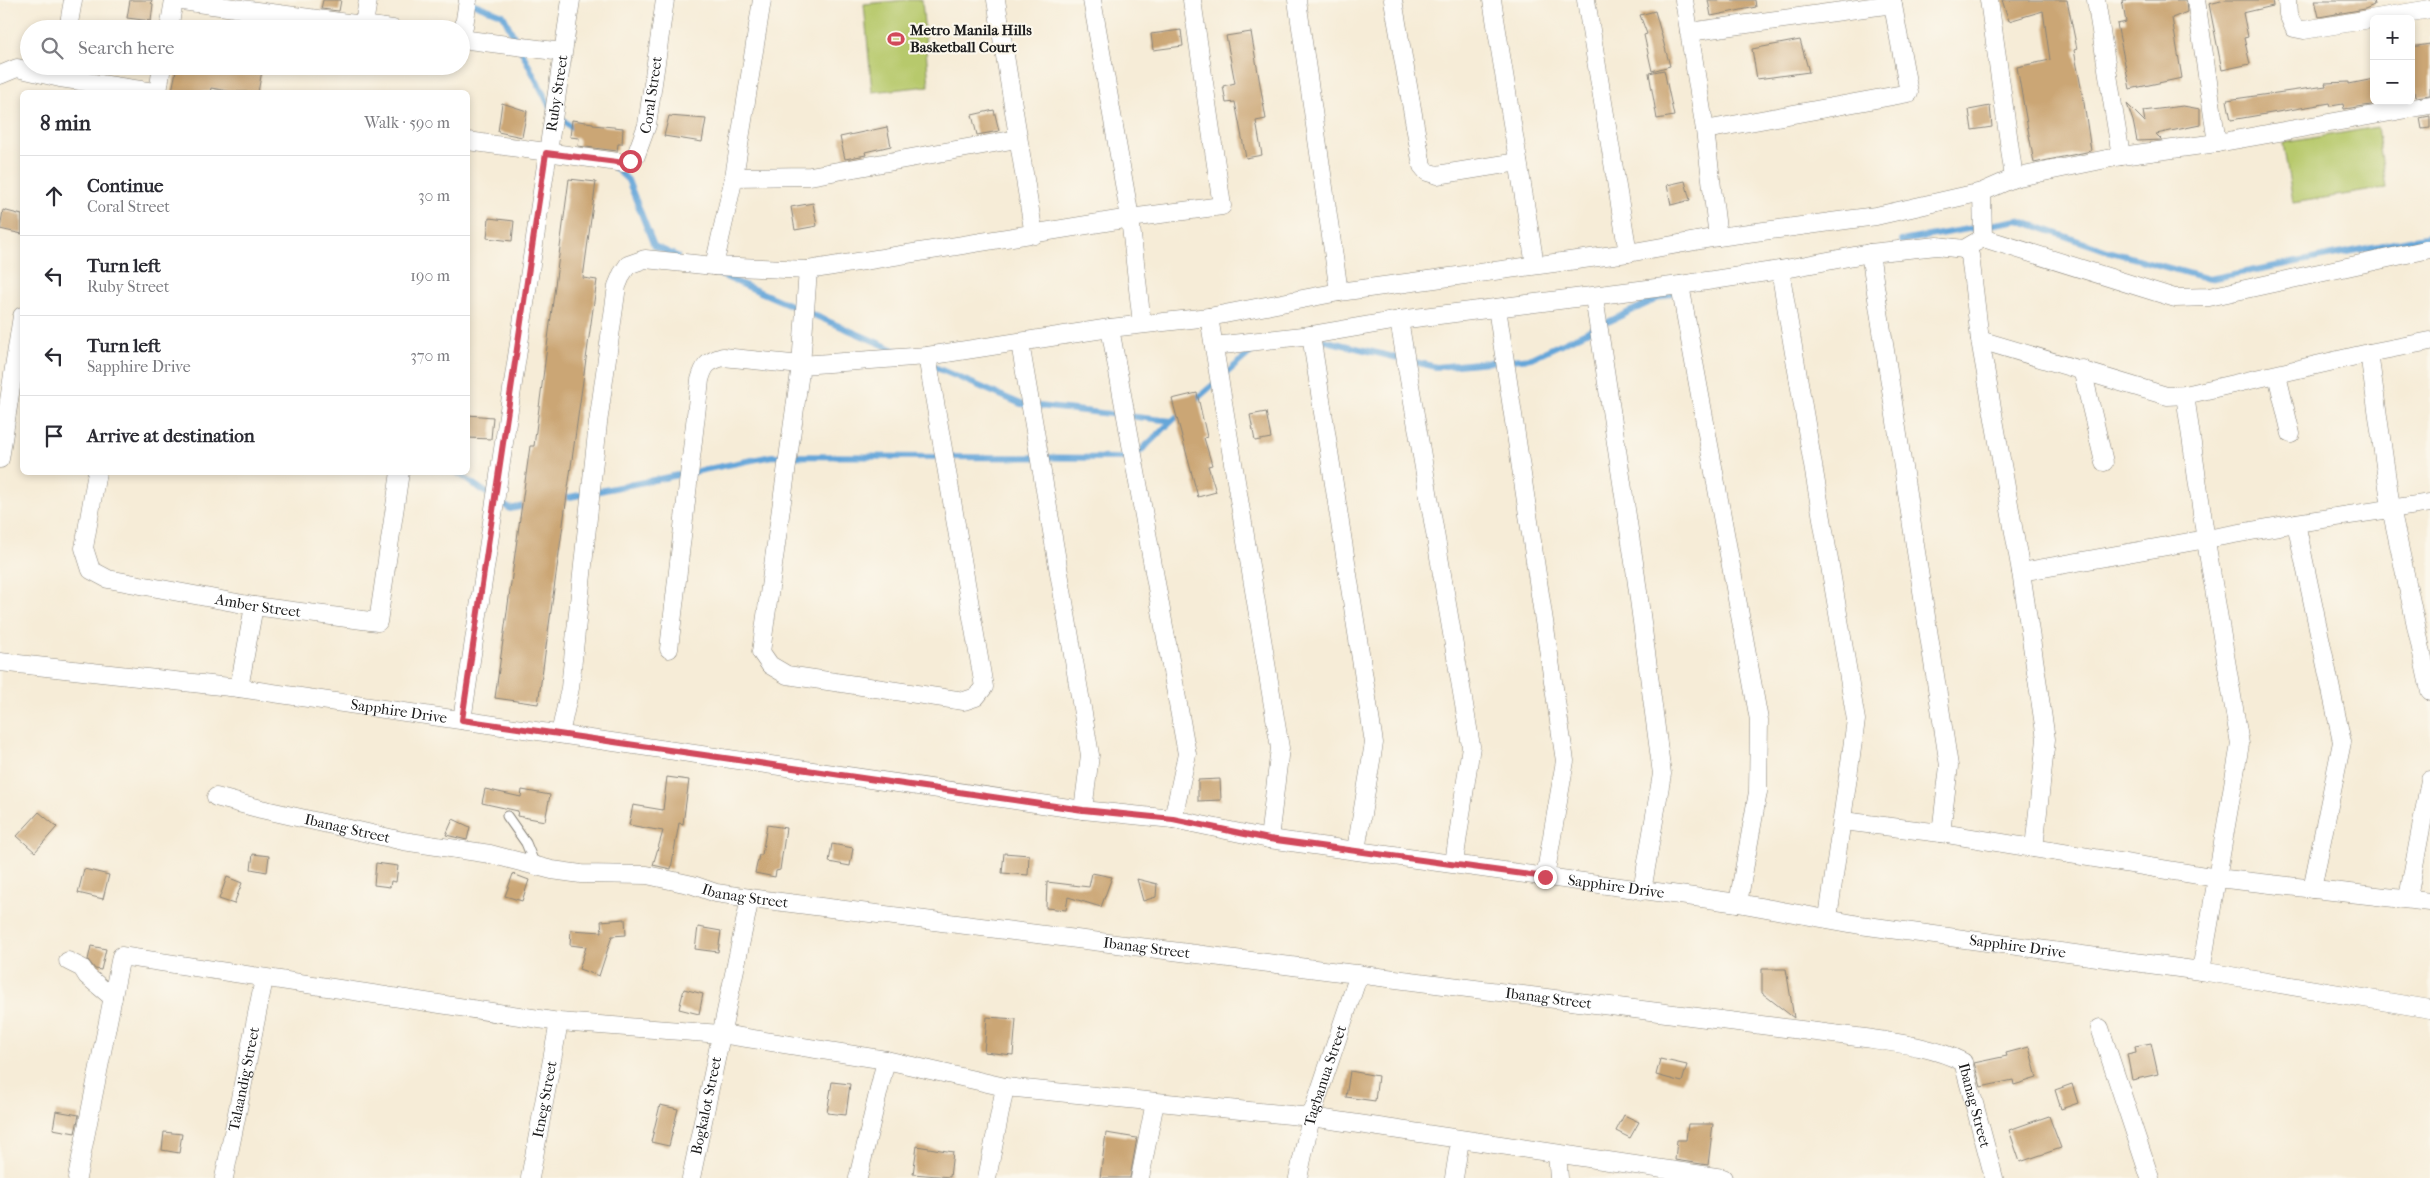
<!DOCTYPE html>
<meta charset="utf-8">
<style>
body{margin:0;font-family:"IM FELL French Canon",serif;background:#f2f2f3;color:#2b2b33}
.controls{position:absolute;right:15px;top:15px;display:grid;overflow:hidden;border-radius:8px;box-shadow:0 2px 8px #0003}
.controls button{width:45px;height:45px;display:grid;place-items:center;padding:0;border:0;border-bottom:1px solid #e1e1e2;background:#fff;color:#2b2b33;font:25px sans-serif}
.stop{position:absolute;width:15px;height:15px;margin:-11px;border:4px solid #d1495b;border-radius:50%;background:#fff}
.stop.end{background:#d1495b;border-color:#fff;box-shadow:0 1px 5px #0008}
.list{margin:0;padding:0;list-style:none}
h2{display:flex;justify-content:space-between;align-items:center;height:65px;margin:0;padding:0 20px;font-size:21px}
h2 small{font-size:16px;font-weight:400;color:#7c7c81}
.list li{display:grid;grid-template-columns:32px 1fr auto;gap:15px;align-items:center;box-sizing:border-box;height:80px;padding:0 20px;border-top:1px solid #e1e1e2}
.list b{display:block;font-size:19px;white-space:nowrap}
.list p{margin:0;font-size:16px;white-space:nowrap;color:#7c7c81}
.list em{font-size:16px;font-style:normal;color:#7c7c81}
.icon{flex:none;width:28px;height:28px;fill:none;stroke:currentColor;stroke-width:2;stroke-linecap:round;stroke-linejoin:round}
.map{position:relative;flex:none;width:2430px;height:1178px;overflow:hidden}
.search{position:absolute;background:#fff;box-shadow:0 2px 8px #0003;left:20px;top:20px;width:450px;height:55px;display:flex;align-items:center;gap:12px;box-sizing:border-box;padding:0 18px;border-radius:28px;color:#7c7c81;font-size:19px}
.panel{position:absolute;background:#fff;box-shadow:0 2px 8px #0003;left:20px;top:90px;width:450px;height:385px;border-radius:8px}
.map>svg:first-child{display:block}
.pitch{fill:#b7c96c;stroke:#6a7244}
.lines{fill:none;stroke-linecap:round;stroke-linejoin:round}
.stream{stroke:#65a6d9;stroke-width:6}
.building{fill:#cba675}
.lane-casing{stroke:#89847a;stroke-width:11}
.street-casing{stroke:#89847a;stroke-width:19}
.lane{stroke:#fff;stroke-width:9}
.street{stroke:#fff;stroke-width:18}
.route{stroke:#d1495b;stroke-width:6}
.labels{text-anchor:middle;dominant-baseline:central;stroke-width:4.5;stroke-linejoin:round;paint-order:stroke}
.poi-label{font-size:15px;font-weight:bold;fill:#1c1c1c;stroke:#fbf7ec;text-anchor:start}
.street-label{font-size:15px;fill:#1c1c1c;stroke:#fbf7ec}
</style>
<div class="map">
<svg width="2430" height="1178" viewBox="0 0 2430 1178">
<rect width="100%" height="100%" fill="#fbf7ec"/>
<filter id="ink" filterUnits="userSpaceOnUse"><feTurbulence type="fractalNoise" baseFrequency=".02" numOctaves="2"/><feDisplacementMap in="SourceGraphic" scale="10" xChannelSelector="R" yChannelSelector="G"/><feConvolveMatrix kernelMatrix="1 2 1 2 8 2 1 2 1" color-interpolation-filters="sRGB"/></filter>
<filter id="wash" filterUnits="userSpaceOnUse"><feTurbulence type="fractalNoise" baseFrequency=".0096" numOctaves="4" result="noise"/><feDisplacementMap in="SourceGraphic" scale="20" xChannelSelector="R" yChannelSelector="G"/><feGaussianBlur stdDeviation="1.12" result="paint"/><feColorMatrix in="noise" values="0 0 0 0 0 0 0 0 0 0 0 0 0 0 0 0 0 1.4 0 .05"/><feComposite in="paint" operator="in"/></filter>
<g filter="url(#wash)">
<rect width="100%" height="100%" fill="#f6ecd7"/>
<!-- pitch -->
<path class="pitch" d="M906 0H922L929 86 872 92 864 4Z
M2377 127 2386 188 2293 203 2283 143Z"/>
<g class="lines">
<!-- stream -->
<path class="stream" d="M469 2 503 15 550 107
M557 114 577 133
M612 165 628 180 654 246 677 256
M1901 241 2018 220 2108 251 2209 279 2430 236
M716 273 902 353
M1318 339 1436 367 1531 358 1659 298 1672 293
M932 366 1021 404 1172 421 1182 412
M1193 402 1259 345
M456 472 510 509 529 505
M560 499 772 456 1133 458 1172 421"/>
</g>
<g id="blocks">
<!-- building -->
<path class="building" d="M130 0H152L151 3 153 4 151 21 127 18Z
M323 0H341L339 11 321 9Z
M1708 0H1755L1756 7 1711 16Z
M2002 0H2067L2077 49 2074 50 2084 103 2091 151 2034 163 2017 67 2050 60 2043 11 2009 21Z
M2122 0H2186L2187 12 2172 18 2182 78 2130 89 2117 24 2126 22Z
M2225 0H2272L2273 6 2243 13 2248 37 2244 38 2250 64 2222 70 2209 4Z
M2315 0H2373L2374 5 2365 9 2319 17Z
M1655 11 1670 66 1652 71 1644 35 1647 34 1640 15Z
M1181 30 1183 46 1153 50 1151 34Z
M1251 32 1266 119 1256 121 1262 155 1246 158 1235 102 1226 103 1223 86 1235 83 1226 36Z
M1800 40 1809 72 1757 79 1752 49Z
M2430 44V95L2416 97 2415 92H2411V47Z
M177 66H205L233 71 234 66H237L262 71 258 92H233L211 88 210 92H183L172 91Z
M1664 70 1674 116 1657 119 1649 73Z
M2374 79V101L2378 104 2344 109 2343 104 2331 106 2330 103 2231 120 2227 100 2326 86 2325 83 2349 82V84Z
M502 103 527 111 522 137 498 132Z
M2127 104 2145 122 2143 111 2183 106 2200 109V125L2156 134 2162 140 2137 141 2133 121Z
M1990 106 1992 127 1972 130 1969 110Z
M994 110 999 131 977 135 972 115Z
M669 116 706 119 702 142 664 136Z
M2430 116V128L2422 129 2420 118Z
M572 120 593 123V125L623 128 622 144H618L617 151 578 146 579 138 570 137Z
M887 127 891 146 865 152 866 155 845 159 840 137Z
M569 179 596 182 583 278 597 280 538 704 495 698 530 446H534Z
M1685 181 1690 200 1671 205 1667 185Z
M813 203 817 226 795 230 791 207Z
M3 210 22 215V234L0 229Z
M489 218 514 221 512 241 487 238Z
M1197 393 1207 437 1204 438 1212 465 1208 466 1216 492 1198 497 1172 399Z
M1266 412 1271 438 1255 441 1250 415Z
M468 415 493 417 491 439 468 438Z
M667 777 689 780 683 824 679 823 671 869 653 865 663 831 629 825 633 805 663 810Z
M1220 779 1221 800 1198 801V780Z
M485 789 521 797 522 790 550 795 545 821 517 816 518 811 482 803Z
M39 812 57 827 35 852 17 836Z
M453 819 470 827 467 840 446 835Z
M767 825 786 828 780 870 776 871 775 877 755 873 759 855H762Z
M832 844 853 848 850 866 829 862Z
M1004 853 1029 855 1028 875 1002 873Z
M253 854 269 856 267 872 251 869Z
M376 863 398 866 396 882 391 881 390 887 374 885Z
M84 869 109 875 103 899 78 893Z
M1092 873 1112 877 1101 907 1068 897 1066 910 1046 908 1047 882 1089 887Z
M513 874 529 880 522 901 505 896Z
M227 877 242 883 234 904 219 899Z
M1137 879 1157 884 1156 897 1143 901Z
M625 919 626 935 612 936 599 976 579 969 586 947 570 945 571 930 602 932 601 921Z
M698 927 721 931 718 952 695 949Z
M91 946 106 949 101 970 95 969 88 960Z
M1762 969H1786L1794 1018 1762 993Z
M684 989 703 994 699 1014 679 1009Z
M987 1017 1016 1019 1013 1055 984 1052Z
M2151 1043 2158 1074 2132 1080 2127 1054 2136 1052 2135 1046Z
M2029 1047 2037 1078 2014 1085 2013 1080 1981 1087 1974 1063 2007 1056 2006 1053Z
M1660 1059 1687 1065 1682 1082 1656 1075Z
M1350 1071 1378 1076 1375 1101 1346 1097Z
M832 1082 850 1084 846 1115 827 1113Z
M2072 1084 2078 1103 2061 1109 2055 1090Z
M660 1105 678 1109 669 1146 651 1142Z
M56 1111 79 1115 75 1133 53 1129Z
M1624 1115 1639 1122 1630 1138 1616 1131Z
M2049 1116 2061 1148 2020 1162 2009 1130Z
M1688 1124H1713L1708 1165 1675 1160 1677 1140H1686Z
M164 1132 182 1134 179 1153 162 1150Z
M1106 1133 1137 1138 1130 1178H1100Z
M917 1146 953 1152 950 1177 913 1174Z"/>
</g>
</g>
<g filter="url(#ink)">
<use href="#blocks" fill-opacity="0" stroke="#89847a" stroke-width="1"/>
<g class="lines">
<!-- lane casing -->
<g class="lane-casing">
<path id="lane" d="M507 816 526 843 535 865"/>
</g>
<!-- street casing -->
<g class="street-casing">
<g id="street">
<path d="M174 0 393 29"/>
<path d="M996 0 1034 235"/>
<path d="M1092 0 1130 218 1142 324"/>
<path d="M1297 0 1339 292"/>
<path d="M1393 0 1422 166 1427 172 1437 175 1518 162"/>
<path d="M1492 0 1535 265"/>
<path d="M1586 0 1628 253"/>
<path d="M1684 0 1705 130 1718 237"/>
<path d="M1989 0 2014 178"/>
<path d="M2096 0 2121 156"/>
<path d="M2196 0 2217 143"/>
<path d="M2287 0 2288 14 2294 28 2304 30 2430 9"/>
<path d="M364 24 368 0"/>
<path d="M68 29 73 0"/>
<path d="M169 29 174 0"/>
<path d="M1689 32 1893 4"/>
<path d="M461 39 562 52"/>
<path d="M462 39 468 0"/>
<path d="M0 75 17 68 60 78 154 92"/>
<path d="M158 92 162 66"/>
<path d="M1705 130 1909 93 1892 0"/>
<path id="s1" d="M468 141 625 163 635 158 647 125 665 0"/>
<path d="M734 177 810 176 1017 139"/>
<path d="M1982 192 1983 238 2175 298 2209 297 2430 249"/>
<path d="M1964 249 1970 255 1980 340 2021 572 2046 739 2034 848"/>
<path d="M1870 253 1949 766 1941 833"/>
<path d="M714 266 734 177 762 0"/>
<path d="M808 270 801 365 761 652 770 665 787 675 964 701 976 697 984 687 927 356"/>
<path d="M1780 270 1856 720 1828 918"/>
<path d="M1680 285 1759 720 1758 792 1738 903"/>
<path d="M1594 297 1635 569 1662 774 1642 891"/>
<path d="M1497 308 1565 761 1545 877"/>
<path d="M1209 317 1280 748 1269 839"/>
<path d="M1399 320 1471 746 1454 863"/>
<path d="M1110 328 1187 754 1173 819"/>
<path d="M1311 335 1374 743 1356 850"/>
<path d="M1980 340 2167 396 2185 395 2369 353 2430 341"/>
<path d="M1020 343 1090 755 1083 810"/>
<path d="M1214 346 1311 335 1399 320 1680 285 1780 270 1870 253 1937 246 1964 249 1983 238"/>
<path d="M2369 353 2391 508 2430 691"/>
<path d="M2082 369 2104 462"/>
<path d="M2277 375 2291 434"/>
<path d="M2185 395 2206 541 2240 744 2201 971"/>
<path d="M0 459 22 316"/>
<path id="s2" d="M97 472 84 548 91 570 108 579 254 606 378 622 400 472"/>
<path d="M2296 523 2342 742 2312 889"/>
<path d="M2021 572 2296 523 2430 503"/>
<path d="M669 649 700 380C704 365 708 361 723 357L801 365 927 356 1110 328 1209 317 1339 292 1628 253 1718 237 1876 216 1982 192 2014 178 2121 156 2217 143 2430 105"/>
<path id="s3" d="M0 662 239 688 1083 810 1173 819 1269 839 1738 903 1860 925 2201 971 2430 1009"/>
<path d="M239 688 254 606"/>
<path id="s4" d="M462 720 571 0"/>
<path d="M560 734 570 688 598 423 617 286 622 274 628 265 645 259 714 266 808 270 1130 218 1222 206 1192 0"/>
<path id="s5" d="M216 797 261 809 403 841 490 854 552 870 581 874 647 875 693 885 716 893 750 898 1865 1038C1898 1043 1933 1047 1963 1062L1994 1178"/>
<path d="M1843 821 1941 833 2217 878 2430 902"/>
<path d="M2408 898 2430 780"/>
<path d="M68 961 82 968 87 976 113 998"/>
<path d="M2100 1028 2150 1178"/>
<path d="M1557 1154 1559 1178"/>
<path d="M77 1178 121 956 559 1022 721 1034 886 1060 1005 1087 1311 1117 1723 1178"/>
<path id="s6" d="M224 1178 264 979"/>
<path id="s7" d="M530 1178 559 1022"/>
<path id="s8" d="M691 1178 750 898"/>
<path d="M858 1178 886 1060"/>
<path d="M987 1178 1005 1087"/>
<path d="M1140 1178 1155 1102"/>
<path id="s9" d="M1298 1178 1311 1117 1359 974"/>
<path d="M1454 1178 1460 1140"/>
</g>
</g>
<!-- lane -->
<use href="#lane" class="lane"/>
<!-- street -->
<use href="#street" class="street"/>
</g>
</g>
<g class="lines" filter="url(#ink)">
<!-- route -->
<path class="route" d="M630 161 625 163 546 153 462 720 1083 810 1173 819 1269 839 1545 877"/>
</g>
<!-- icons -->
<defs>
<g id="stadium-bare" transform="scale(1.35)"><path d="M0-5a6.5 5 0 1 0 0 10a6.5 5 0 1 0 0-10ZM-3.5-1.8h7v3.6h-7Z" fill="#d1495b" stroke="#fbf7ec" stroke-width="2.5" paint-order="stroke"/></g>
</defs>
<g fill-rule="evenodd">
<use href="#stadium-bare" x="896" y="39"/>
</g>
<g class="labels">
<!-- poi labels -->
<g class="poi-label">
<text x="910" y="30">Metro Manila Hills<tspan x="910" dy="17">Basketball Court</tspan></text>
</g>
<!-- street labels -->
<g class="street-label">
<text stroke="none"><textPath href="#s4" startOffset="634">Ruby Street</textPath></text>
<text stroke="none"><textPath href="#s1" startOffset="235">Coral Street</textPath></text>
<text stroke="none"><textPath href="#s2" startOffset="272">Amber Street</textPath></text>
<text stroke="none"><textPath href="#s3" startOffset="402">Sapphire Drive</textPath></text>
<text stroke="none"><textPath href="#s5" startOffset="135">Ibanag Street</textPath></text>
<text stroke="none"><textPath href="#s3" startOffset="1632">Sapphire Drive</textPath></text>
<text stroke="none"><textPath href="#s5" startOffset="540">Ibanag Street</textPath></text>
<text stroke="none"><textPath href="#s3" startOffset="2038">Sapphire Drive</textPath></text>
<text stroke="none"><textPath href="#s5" startOffset="945">Ibanag Street</textPath></text>
<text stroke="none"><textPath href="#s5" startOffset="1350">Ibanag Street</textPath></text>
<text stroke="none"><textPath href="#s9" startOffset="106">Tagbanua Street</textPath></text>
<text stroke="none"><textPath href="#s6" startOffset="101">Talaandig Street</textPath></text>
<text stroke="none"><textPath href="#s7" startOffset="80">Itneg Street</textPath></text>
<text stroke="none"><textPath href="#s8" startOffset="74">Bogkalot Street</textPath></text>
<text stroke="none"><textPath href="#s5" startOffset="1815">Ibanag Street</textPath></text>
</g>
</g>
</svg>
<div class="controls">
<button>+</button>
<button>−</button>
</div>
<div class="stop" style="left:630px;top:161px"></div>
<div class="stop end" style="left:1545px;top:877px"></div>
<div class="search"><svg class="icon" aria-label="search" viewBox="0 0 24 24"><circle cx="10" cy="10" r="6"/><path d="M15 15l6 6"/></svg>Search here</div>
<section class="panel">
<h2>8 min<small>Walk · 590 m</small></h2>
<ul class="list">
<li><svg class="icon" aria-label="ahead" viewBox="0 0 24 24"><path d="M12 20V5M6 11l6-6 6 6"/></svg><div><b>Continue</b><p>Coral Street</p></div><em>30 m</em></li>
<li><svg class="icon" aria-label="left" viewBox="0 0 24 24"><path d="M17 20v-9H6M10 6l-5 5 5 5"/></svg><div><b>Turn left</b><p>Ruby Street</p></div><em>190 m</em></li>
<li><svg class="icon" aria-label="left" viewBox="0 0 24 24"><path d="M17 20v-9H6M10 6l-5 5 5 5"/></svg><div><b>Turn left</b><p>Sapphire Drive</p></div><em>370 m</em></li>
<li><svg class="icon" aria-label="arrive" viewBox="0 0 24 24"><path d="M6 21V4h12l-3 4 3 4H6"/></svg><div><b>Arrive at destination</b></div></li>
</ul>
</section>
</div>
